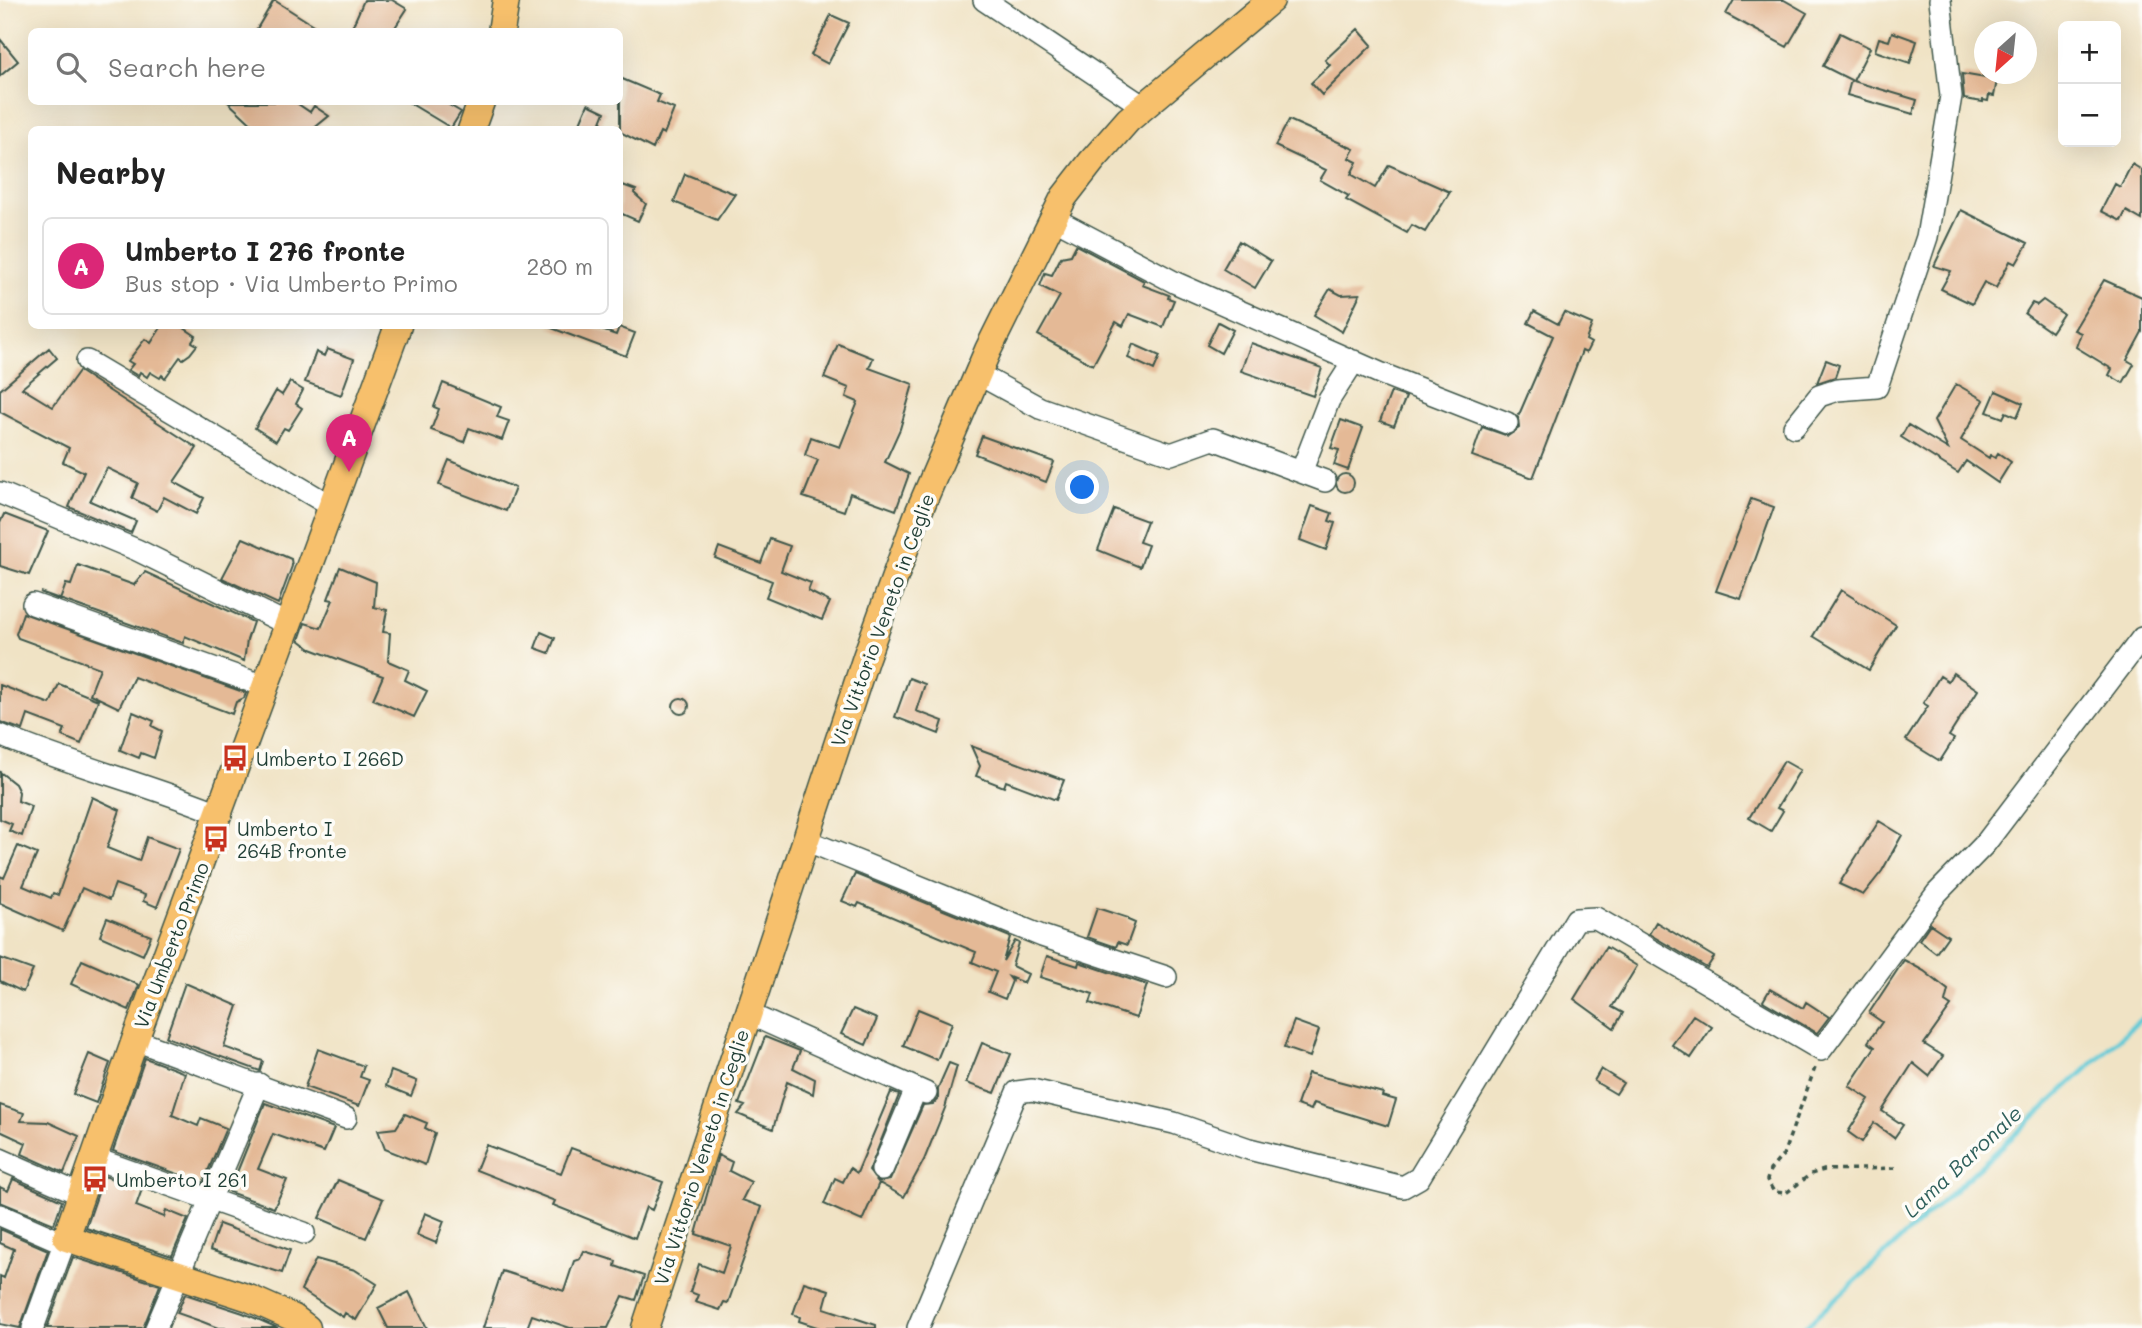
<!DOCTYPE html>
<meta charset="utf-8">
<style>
body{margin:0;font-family:Mali,sans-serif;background:#f6f6f6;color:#222}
.controls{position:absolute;right:21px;top:21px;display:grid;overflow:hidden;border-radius:10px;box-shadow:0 7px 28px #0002}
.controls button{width:63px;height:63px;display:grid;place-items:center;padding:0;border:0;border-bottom:2px solid #e0e0e0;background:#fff;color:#222;font:35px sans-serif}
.compass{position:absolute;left:1974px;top:21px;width:63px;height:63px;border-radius:50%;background:#fff;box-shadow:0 7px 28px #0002;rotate:207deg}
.you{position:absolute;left:1083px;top:488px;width:24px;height:24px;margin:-18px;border:5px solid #fff;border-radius:50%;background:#1a73e8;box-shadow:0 0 0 10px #1a73e833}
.badge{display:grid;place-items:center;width:46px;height:46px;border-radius:50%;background:#db2777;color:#fff;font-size:23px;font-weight:700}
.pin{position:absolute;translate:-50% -58px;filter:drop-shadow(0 2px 4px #0008)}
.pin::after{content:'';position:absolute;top:37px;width:24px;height:21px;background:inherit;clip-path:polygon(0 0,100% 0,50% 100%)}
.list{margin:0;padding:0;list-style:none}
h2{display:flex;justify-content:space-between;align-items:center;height:91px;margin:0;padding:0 28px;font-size:30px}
h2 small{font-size:23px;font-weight:400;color:#767676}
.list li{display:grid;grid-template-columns:46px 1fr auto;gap:21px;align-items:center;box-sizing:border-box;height:98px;margin:0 14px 14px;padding:0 14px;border:2px solid #e0e0e0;border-radius:10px}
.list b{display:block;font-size:26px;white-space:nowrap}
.list p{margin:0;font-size:23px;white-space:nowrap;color:#767676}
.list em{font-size:23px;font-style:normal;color:#767676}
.icon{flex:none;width:38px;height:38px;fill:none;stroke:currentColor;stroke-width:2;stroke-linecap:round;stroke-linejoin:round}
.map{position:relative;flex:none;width:2142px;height:1328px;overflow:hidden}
.search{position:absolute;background:#fff;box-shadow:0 7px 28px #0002;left:28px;top:28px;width:595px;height:77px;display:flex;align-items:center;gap:18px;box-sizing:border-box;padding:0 24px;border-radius:10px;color:#767676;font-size:26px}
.panel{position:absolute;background:#fff;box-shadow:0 7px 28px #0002;left:28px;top:126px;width:595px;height:203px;border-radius:10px}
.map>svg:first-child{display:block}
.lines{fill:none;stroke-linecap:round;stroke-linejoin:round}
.stream{stroke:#5ec9d6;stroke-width:5}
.building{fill:#e4b996}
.minor-casing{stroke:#3e564a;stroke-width:24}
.major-casing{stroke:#3e564a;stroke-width:29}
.path{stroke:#3e564a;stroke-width:3.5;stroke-dasharray:5 5;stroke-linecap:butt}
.minor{stroke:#fff;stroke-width:21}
.major{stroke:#f7c06c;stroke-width:26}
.labels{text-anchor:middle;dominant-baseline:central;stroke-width:7;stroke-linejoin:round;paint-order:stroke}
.street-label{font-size:19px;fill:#1f3d34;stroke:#fdfcf7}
.poi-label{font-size:19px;fill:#1f3d34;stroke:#fdfcf7;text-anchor:start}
.water-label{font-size:21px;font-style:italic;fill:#2f605c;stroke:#fdfcf7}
</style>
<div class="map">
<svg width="2142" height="1328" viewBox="0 0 2142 1328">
<rect width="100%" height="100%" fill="#fdfcf7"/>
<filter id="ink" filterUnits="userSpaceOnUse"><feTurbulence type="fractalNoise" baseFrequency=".0143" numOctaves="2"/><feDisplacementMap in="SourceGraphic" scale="14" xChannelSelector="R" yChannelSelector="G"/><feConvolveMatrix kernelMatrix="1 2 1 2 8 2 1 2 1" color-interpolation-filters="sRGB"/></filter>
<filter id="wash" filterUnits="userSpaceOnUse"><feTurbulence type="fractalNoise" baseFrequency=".00686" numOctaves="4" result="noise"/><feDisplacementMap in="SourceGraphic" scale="28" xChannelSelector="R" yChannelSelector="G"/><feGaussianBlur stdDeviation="1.57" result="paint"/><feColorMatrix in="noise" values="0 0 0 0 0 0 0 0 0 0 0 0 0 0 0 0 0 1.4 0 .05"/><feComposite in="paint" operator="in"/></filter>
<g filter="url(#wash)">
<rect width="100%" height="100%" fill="#f0e3c5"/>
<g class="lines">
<!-- stream -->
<path class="stream" d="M1804 1328 2142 1018"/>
</g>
<g id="blocks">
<!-- building -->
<path class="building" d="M274 0 324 32H255Z
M364 0H392L407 9 392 32H350Z
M1734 0H1784L1807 13 1787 47 1726 14Z
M831 15 849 23 828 64 811 55Z
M1358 29 1372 45 1322 95 1311 83 1330 65 1325 60Z
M1892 32 1917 41 1910 63 1875 51 1879 38 1889 41Z
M1840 33 1870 48 1853 81 1917 100 1913 114 1847 95 1851 80 1823 66Z
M0 39 18 61 0 76Z
M1962 74 1997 80 1994 96 1989 95 1988 101 1983 100V102L1964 99Z
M620 78 660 95 657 102 674 109 664 134 660 132 653 149 620 132Z
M228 102H295L310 112 314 106 329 116 312 130H258Z
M408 102H444L461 112 451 128Z
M588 104 605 112 598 130H577Z
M1289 120 1354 149 1349 158 1357 162 1351 174 1375 188 1389 165 1450 192 1425 232 1412 225 1407 233 1346 200 1349 196 1320 180 1326 170 1275 146Z
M2132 164 2142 170V220L2126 211 2121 221 2101 211 2115 184 2120 187Z
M685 174 735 194 717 220 674 202Z
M620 184 636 190 634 193 646 204 638 221 620 213Z
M1961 210 2028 243 2016 264 2010 261 1996 288 1984 282 1972 304 1941 289 1951 271 1934 266Z
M1239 241 1271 261 1255 288 1223 269Z
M1076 245 1144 281 1142 285 1169 295 1168 298 1174 300 1163 327 1129 314 1123 326 1116 322 1093 365 1038 335 1060 296 1040 286 1045 273 1052 275 1061 257 1071 255Z
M2104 280 2142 297V332L2127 360 2134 364 2123 383 2109 375 2112 369 2076 347 2081 333 2074 330Z
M1330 289 1341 295 1360 294 1342 332 1314 315Z
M2043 300 2063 314 2051 332 2025 314 2032 303 2037 305Z
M1534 311 1558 324 1564 312 1592 324 1586 340 1591 343 1586 353 1582 351 1533 478 1472 456 1482 427 1508 436 1519 428 1518 417 1553 336 1528 323Z
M1218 322 1233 330 1221 353 1207 345Z
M162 326H181L196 336 192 342 197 345 190 354 183 359 180 357 165 378 162 375 160 378 150 372 147 377 140 372 138 376 128 370 133 364 128 361 145 339 151 343Z
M590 326 616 335 619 327 635 333 626 356 549 327Z
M1251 343 1322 368 1313 396 1241 371Z
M838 344 873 358 869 368 913 384 900 429 885 462 909 474 896 510 850 493 844 511 803 497 818 460 805 455 811 437 840 447 858 402 846 397 849 388 824 378Z
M1133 344 1160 356 1154 370 1128 358Z
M49 348 57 358 22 388 53 407 79 371 197 448 174 482 204 498 196 514 164 497 157 511 132 498 138 483 107 468 90 501 136 521 131 533 69 507 84 472 63 462 69 448 0 412V390Z
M327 349 354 359 341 395 305 382 316 352 324 356Z
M1826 360 1839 365 1835 377 1817 383Z
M290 382 303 390 296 404 302 408 288 430 284 428 276 441 255 428 276 391 282 395Z
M443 383 501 407 497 417 509 421 502 440 469 428 464 442 431 430 439 409 434 407Z
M1956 384 1984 400 1961 440 1989 458 1990 455 1995 458 1998 453 2011 462 1998 483 1966 461 1958 473 1901 437 1908 425 1948 449 1934 421Z
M1996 391 2023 403 2017 417 2006 412 2003 418 1987 412Z
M1391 392 1406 397 1394 426 1380 421Z
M1341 420 1363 428 1348 470 1334 465 1339 450 1331 448Z
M982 436 1054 462 1046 482 975 454Z
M449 460 515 488 506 511 439 485Z
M1336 483a9 9 0 1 1 18 0a9 9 0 1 1-18 0Z
M1751 499 1774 507 1741 599 1716 591Z
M1312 506 1332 513 1329 521 1335 523 1326 550 1300 540Z
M1114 509 1147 521 1139 542 1148 545 1140 567 1098 550Z
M4 514 48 531 29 575 0 566V523Z
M243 538 291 559 292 566 278 604 222 578Z
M770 539 790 546 781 571 811 583 808 591 830 602 822 620 766 597 772 581 715 558 719 547 761 563Z
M78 565 134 585 145 572 253 622 247 640 244 661 185 636 183 643 40 592 60 600 66 584 71 585Z
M340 567 376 582 374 607 387 610 383 632 390 633 388 661 409 670 405 680 427 691 414 717 373 699 383 676 311 649 299 640 305 623 321 628 333 600 328 599Z
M1841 590 1896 625 1869 670 1813 636Z
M23 613 246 693 244 698 236 702 232 714 134 677 119 708 90 694 100 668 18 638 16 634Z
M541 632 555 638 549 653 535 648Z
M1953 673 1978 690 1949 736 1954 739 1940 761 1906 740 1928 706 1923 703 1940 676 1948 681Z
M909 678 925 684 916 711 943 721 939 734 895 717Z
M59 684 98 700 81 744 62 736 65 729 28 715 23 730 0 722V685L50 704Z
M673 706a8 8 0 1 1 16 0a8 8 0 1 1-16 0Z
M133 712 154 721 152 726 162 731 154 758 141 753 139 758 120 750Z
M971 746 1064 780 1056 800 1006 781 1004 787 976 776 980 766Z
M1784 761 1800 770 1777 808 1783 811 1771 831 1749 818Z
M0 772 15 784 19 792 18 801 31 806 22 836 9 831 12 824 0 819Z
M92 797 120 810 107 848 139 861 147 837 179 849 157 907 143 901 145 895 115 884 109 900 82 888 63 931 0 903V876L4 878 18 846 37 854 23 886 51 898 53 893 58 895Z
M1879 821 1902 835 1882 871 1863 895 1839 884Z
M855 874 1010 937 1003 961 1015 941 1019 943 1012 966 1028 974 1024 983 1009 977 1012 981 1005 999 988 992 996 972 972 962 976 952 859 903 857 907 842 901Z
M1097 908 1128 918V920L1135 923 1127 945 1118 942 1116 947 1087 937Z
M107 918 151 936 143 955 100 936Z
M1656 922 1714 957 1707 968 1649 934Z
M1930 924 1948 936 1936 953 1919 940Z
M1606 947 1637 966 1612 1007 1623 1013 1614 1028 1574 999Z
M1047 956 1078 966 1079 962 1147 985 1136 1018 1090 1003 1093 994 1040 977Z
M0 958 33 970 23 992 0 981Z
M82 960 139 985 129 1010 71 984Z
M1904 960 1924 971 1948 990 1945 1002 1951 1006 1924 1044 1943 1056 1929 1076 1913 1063 1882 1111 1903 1125 1894 1138 1874 1123 1862 1142 1848 1132 1869 1099 1849 1086 1875 1047 1868 1042 1882 1022 1869 1013Z
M185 983 238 1006 224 1047 263 1061 260 1071 166 1037Z
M1770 989 1803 1008 1806 1002 1829 1017 1817 1033 1763 1001Z
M853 1009 877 1019 866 1045 841 1034Z
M918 1009 952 1023 937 1060 903 1046Z
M1693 1015 1712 1027 1691 1058 1672 1045Z
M1294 1021 1319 1030 1310 1057 1284 1048Z
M765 1037 800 1051 793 1068 815 1079 813 1094 787 1082 773 1129 738 1114 745 1106 739 1104Z
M982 1043 1011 1054 995 1093 966 1083Z
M318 1049 364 1066 360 1077 369 1080 359 1106 305 1087Z
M89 1054 110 1063 96 1103 73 1094Z
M145 1058 185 1073 172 1115 198 1126 201 1118 226 1128 203 1183 113 1151Z
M949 1063 957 1066 945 1108 924 1160 904 1197 879 1183 862 1221 824 1204 835 1178 843 1182 850 1168 857 1173 891 1092 899 1095 869 1171 878 1182 890 1180 923 1105 933 1104 938 1099V1088Z
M1601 1069 1623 1083 1616 1094 1594 1081Z
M391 1071 417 1081 411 1096 386 1086Z
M1308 1073 1383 1093 1382 1096 1396 1100 1388 1126 1314 1103 1311 1110 1297 1105Z
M265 1103 334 1128 324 1152 273 1134 258 1169 287 1180 274 1208 229 1192Z
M0 1105 24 1113 21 1121 48 1122 79 1136 64 1173 22 1154 26 1143 0 1131Z
M405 1114 427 1123 425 1128 435 1133 425 1165 385 1149 378 1130 396 1128Z
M486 1145 561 1173 571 1148 663 1182 652 1210 646 1207 635 1238 553 1205 555 1201 476 1170Z
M718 1155 732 1162 729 1171 751 1182 742 1200 762 1207 728 1303 724 1302 720 1310 695 1302 698 1295 690 1292 699 1264 722 1273 731 1246 696 1234Z
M104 1176 142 1189 136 1206 164 1217 166 1210 188 1219 172 1256 86 1228Z
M13 1179 62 1201 54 1224 0 1202V1187L8 1191Z
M338 1180 383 1199 366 1238 319 1218Z
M425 1213 444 1221 436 1243 417 1235Z
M219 1224 290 1250 282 1273 210 1250Z
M0 1229 48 1250 20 1328 0 1324V1276L4 1278 14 1249 0 1243Z
M584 1251 616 1261 615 1266 644 1276 636 1300 623 1296 608 1328H570L532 1315 527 1328H483L502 1271 564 1291 574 1261 580 1259Z
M73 1257 160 1285 143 1328H47Z
M316 1259 355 1270 377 1284 356 1320 345 1313 343 1317 301 1290Z
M804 1282 829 1290 824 1308 876 1325V1328H820L799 1321 800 1317 793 1314Z
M409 1292 427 1328H388L378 1308Z
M185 1294 243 1313 278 1328H218L203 1322 177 1313Z"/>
</g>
</g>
<g filter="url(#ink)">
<use href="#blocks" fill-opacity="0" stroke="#3e564a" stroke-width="2"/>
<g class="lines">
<!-- minor casing -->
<g class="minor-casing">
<path id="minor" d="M984 0 1144 107
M1053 218 1176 283 1382 374 1507 423
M87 361 331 506
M978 374 1040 408 1171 454 1213 439 1325 481
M1794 427 1819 396 1837 390 1877 387 1927 237 1951 96 1940 0
M1302 470 1329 400 1354 361
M0 493 137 550 287 624
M33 604 264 686
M0 735C72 766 148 784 221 814
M805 840 1042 936 1166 977
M747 1013 926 1093
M135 1040 346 1118
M0 1159 82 1195
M96 1159 304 1233
M882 1170 916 1089
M0 1215 64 1243
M33 1328 66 1238
M156 1328 259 1084
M918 1328 1017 1092 1032 1090 1174 1123 1249 1149 1403 1187 1419 1178 1576 919 1596 918 1821 1050 1937 893 1985 844 2142 638"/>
</g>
<!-- major casing -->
<g class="major-casing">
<path id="major" d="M501 32 506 0
M471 130 481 102
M307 1328 294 1318 249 1298 66 1238 135 1040 398 326
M645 1328 866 657 917 516 988 350 1064 197 1092 161 1128 120 1271 0"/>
</g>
<!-- path -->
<path class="path" d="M1815 1068 1783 1155 1770 1170 1767 1180 1774 1192 1786 1193 1811 1174 1824 1170 1897 1168"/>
<!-- minor -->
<use href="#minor" class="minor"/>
<!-- major -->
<use href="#major" class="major"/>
</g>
</g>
<!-- icons -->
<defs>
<g id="bus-bare" transform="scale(2.1)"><path d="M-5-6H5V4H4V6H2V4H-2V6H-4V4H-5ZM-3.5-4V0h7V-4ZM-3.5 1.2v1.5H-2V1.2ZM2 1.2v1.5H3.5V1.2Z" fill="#c8321e" stroke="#fdfcf7" stroke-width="2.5" paint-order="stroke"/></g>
</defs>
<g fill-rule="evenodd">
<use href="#bus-bare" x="235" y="758"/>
<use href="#bus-bare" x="216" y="839"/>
<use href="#bus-bare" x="95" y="1179"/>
</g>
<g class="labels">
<!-- street labels -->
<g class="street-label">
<text transform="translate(882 620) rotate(-70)">Via Vittorio Veneto in Ceglie</text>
<text transform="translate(171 945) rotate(-69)">Via Umberto Primo</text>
<text transform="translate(701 1157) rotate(-72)">Via Vittorio Veneto in Ceglie</text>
</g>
<!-- poi labels -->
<g class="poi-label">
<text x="256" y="758">Umberto I 266D</text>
<text x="237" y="828">Umberto I<tspan x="237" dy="22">264B fronte</tspan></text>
<text x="116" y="1179">Umberto I 261</text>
</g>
<!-- water labels -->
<g class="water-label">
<text transform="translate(1962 1161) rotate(-43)">Lama Baronale</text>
</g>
</g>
</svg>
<div class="controls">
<button>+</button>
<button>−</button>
</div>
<svg class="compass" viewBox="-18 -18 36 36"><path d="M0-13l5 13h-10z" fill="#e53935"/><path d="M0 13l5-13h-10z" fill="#767676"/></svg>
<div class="you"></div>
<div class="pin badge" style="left:349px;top:472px">A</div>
<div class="search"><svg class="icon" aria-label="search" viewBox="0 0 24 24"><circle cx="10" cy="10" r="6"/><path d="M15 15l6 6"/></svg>Search here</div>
<section class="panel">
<h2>Nearby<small></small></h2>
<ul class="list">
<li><span class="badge">A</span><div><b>Umberto I 276 fronte</b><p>Bus stop · Via Umberto Primo</p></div><em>280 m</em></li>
</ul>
</section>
</div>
